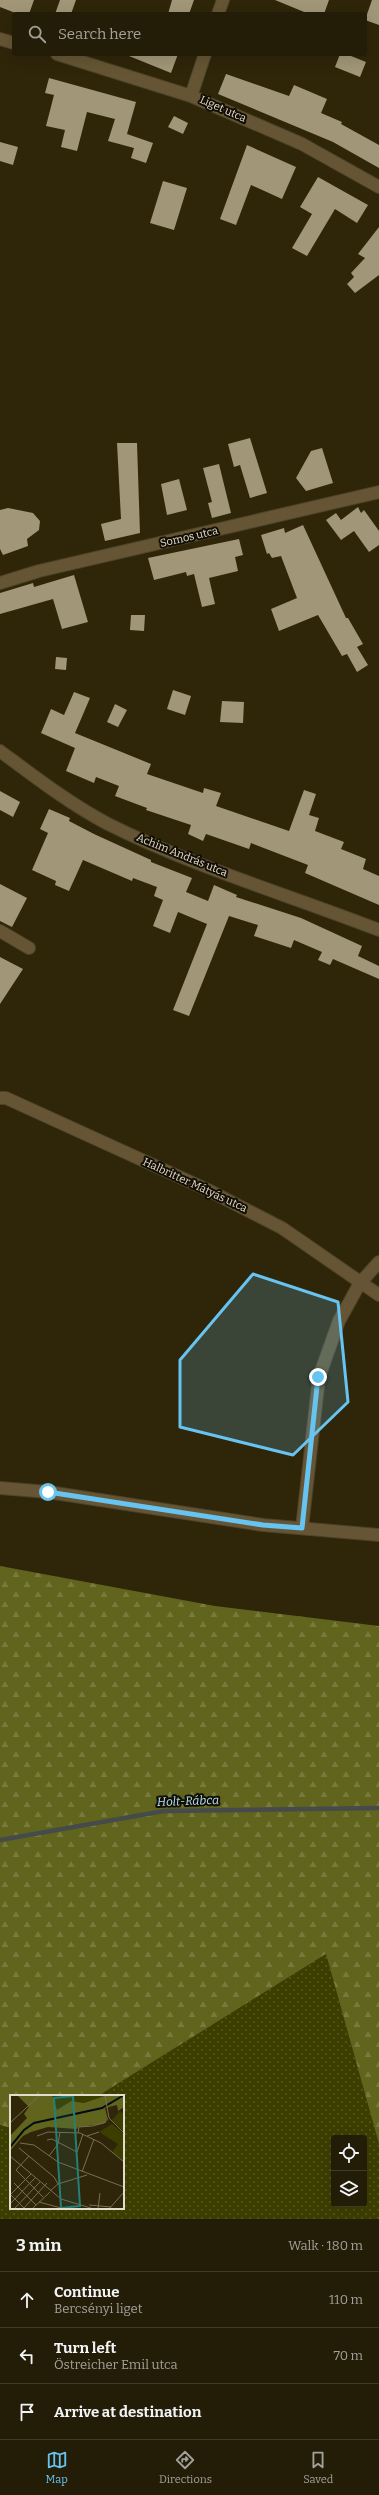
<!DOCTYPE html>
<meta charset="utf-8">
<style>
body{margin:0;font-family:Bitter,serif;background:#2f2915;color:#f1f3f6}
.controls{position:absolute;right:12px;bottom:12px;display:grid;overflow:hidden;border-radius:4px;box-shadow:0 4px 16px #0002}
.controls button{width:36px;height:36px;display:grid;place-items:center;padding:0;border:0;border-bottom:1px solid #403a28;background:#231c07;color:#f1f3f6;font:20px sans-serif}
.stop{position:absolute;width:12px;height:12px;margin:-9px;border:3px solid #67c4f0;border-radius:50%;background:#fff}
.stop.end{background:#67c4f0;border-color:#fff;box-shadow:0 1px 4px #0008}
.list{margin:0;padding:0;list-style:none}
h2{display:flex;justify-content:space-between;align-items:center;height:52px;margin:0;padding:0 16px;font-size:17px}
h2 small{font-size:13px;font-weight:400;color:#a3a19b}
.list li{display:grid;grid-template-columns:26px 1fr auto;gap:12px;align-items:center;box-sizing:border-box;height:56px;padding:0 16px;border-top:1px solid #403a28}
.list b{display:block;font-size:15px;white-space:nowrap}
.list p{margin:0;font-size:13px;white-space:nowrap;color:#a3a19b}
.list em{font-size:13px;font-style:normal;color:#a3a19b}
.icon{flex:none;width:22px;height:22px;fill:none;stroke:currentColor;stroke-width:2;stroke-linecap:round;stroke-linejoin:round}
.map{position:relative;flex:none;width:379px;height:2219px;overflow:hidden}
.search{position:absolute;background:#231c07;box-shadow:0 4px 16px #0002;left:12px;right:12px;top:12px;height:44px;display:flex;align-items:center;gap:10px;box-sizing:border-box;padding:0 14px;border-radius:4px;color:#a3a19b;font-size:15px}
.sheet{height:220px;background:#231c07}
nav{display:flex;justify-content:space-around;align-items:center;box-sizing:border-box;height:56px;border-top:1px solid #403a28;background:#231c07;font-size:11px;color:#a3a19b}
nav a{display:grid;justify-items:center;gap:2px}
nav .on{color:#67c4f0}
.map>svg:first-child{display:block}
.grass{fill:url(#grass-dots);fill-rule:evenodd}
.forest{fill:url(#forest-firs)}
.lines{fill:none;stroke-linecap:round;stroke-linejoin:round}
.stream{stroke:#454b4a;stroke-width:4.5}
.building{fill:#a29678}
.street-casing{stroke:#4c4228;stroke-width:14}
.street{stroke:#655534;stroke-width:12}
.route{stroke:#67c4f0;stroke-width:5}
.marked{fill:#67c4f0;fill-opacity:0.2;stroke:#67c4f0;stroke-width:3;stroke-linejoin:round}
.labels{text-anchor:middle;dominant-baseline:central;stroke-width:4;stroke-linejoin:round;paint-order:stroke}
.street-label{font-size:11px;fill:#e2dccc;stroke:#130e04}
.water-label{font-size:12px;font-style:italic;fill:#b3e2f9;stroke:#130e04}
.inset-river{fill:none;stroke:#020d13;stroke-width:2}
.inset-road{fill:none;stroke:#776e57;stroke-width:1}
.view{fill:#248077;fill-opacity:0.15;stroke:#248077;stroke-width:2}
.inset-edge{fill:none;stroke:#e2dccc;stroke-width:2}
</style>
<div class="map">
<svg width="379" height="2219" viewBox="0 0 379 2219">
<defs>
<pattern id="grass-dots" width="8" height="8" patternUnits="userSpaceOnUse"><rect width="8" height="8" fill="#3c3e00"/><path d="M2 2h.1M6 6h.1" fill="none" stroke="#585924" stroke-width="1.8" stroke-linecap="round"/></pattern>
<pattern id="forest-firs" width="22" height="20" patternUnits="userSpaceOnUse"><rect width="22" height="20" fill="#61641c"/><path d="M5 1l3.5 6h-7zM16 11l3.5 6h-7z" fill="#777a3c"/></pattern>
</defs>
<rect width="100%" height="100%" fill="#2f2509"/>
<!-- grass -->
<path class="grass" d="M326 1954 379 2144V2219H0V2125L11 2128V2208H123V2096H98ZM334 2138H364V2204H334Z"/>
<!-- forest -->
<path class="forest" d="M0 1566 215 1606 379 1626V2144L326 1954 98 2096H11V2128L0 2125Z"/>
<g class="lines">
<!-- stream -->
<path class="stream" d="M0 1840 164 1811 379 1808"/>
</g>
<!-- building -->
<path class="building" d="M0 0H34L29 14H18L0 7Z
M60 0H76L71 14H55Z
M172 0H194L189 14H168Z
M275 0H329L324 14H309Z
M372 0H379V25L365 20Z
M129 54H178L171 73 129 56Z
M340 54H346L366 62 360 77 335 67Z
M226 74 289 96 294 85 327 99 321 113 342 122 341 124 379 145V168L333 142 218 94Z
M49 78 136 102 127 134 153 143 146 163 131 158 134 148 108 141 115 119 87 112 77 151 61 147 65 130 46 126 54 95 45 93Z
M174 116 188 123 183 134 168 127Z
M0 142 18 147 13 165 0 161Z
M247 145 296 167 282 199 251 185 236 225 220 219Z
M318 177 368 205 357 223 335 209 307 256 292 248 312 214 300 207Z
M163 181 187 188 174 230 150 223Z
M379 227V275L355 293 347 284 354 277 351 273 365 258 358 254Z
M250 438 267 493 250 498 240 465 234 467 228 444Z
M117 443H137L140 533 105 541 101 524 121 519Z
M322 448 333 483 306 491 296 478 311 451Z
M219 464 231 513 212 518 208 503 212 502 203 468Z
M179 479 187 510 167 515 161 484Z
M358 507 361 513 364 510 379 531V545L369 552 354 531 341 540 326 520 336 513 341 520Z
M8 508 33 513 40 521 39 530 27 539 28 546 3 555 0 549V510Z
M303 525 346 618H348L363 644 357 647 368 665 357 672 347 654 342 656 318 615 279 631 271 609 297 598 281 556 272 558 269 553 267 554 261 535 284 528 285 533Z
M239 539 243 555 235 557 238 571 209 578 215 604 202 607 194 574 187 576 186 572 154 580 148 558Z
M74 575 88 622 62 629 53 599 0 614V593L33 583 34 587Z
M131 615H145L144 631 130 630Z
M56 657 67 658 66 670 55 669Z
M173 690 191 696 185 715 167 709Z
M74 692 90 698 75 733 151 764 147 774 203 793 204 788 221 793 216 806 289 831 304 790 316 794 309 815 319 818 315 831 344 842 341 849 366 859 363 869 379 876V905L305 873 308 865 251 843 249 849 206 834 203 841 188 834 191 825 146 810 147 808 115 796 119 786 96 777 94 783 66 771 75 748 41 733 51 709 64 715Z
M222 701 244 702 243 723 220 722Z
M115 704 127 710 118 727 107 722Z
M0 791 20 802 13 817 0 810Z
M49 809 70 818 69 821 94 834 151 860V862L192 878 186 892 208 901 214 885 237 895 236 897 301 918 362 946 358 956 379 966V979L333 959 330 965 318 960 322 952 294 940 291 948 254 936 258 925 229 916 189 1016 173 1010 207 924 178 912 170 933 153 926 163 900 154 896 157 887 133 878 132 881 83 860 69 891 55 885 56 881 32 870 48 833 40 829Z
M0 884 27 898 12 927 0 921Z
M0 957 23 969 0 1004Z"/>
<g class="lines">
<!-- street casing -->
<g class="street-casing">
<path id="street" d="M218 14 223 0
M0 39 14 43
M57 54 191 96 302 144 379 187
M191 96 205 54
M0 583 39 571 379 492
M0 751C35 777 70 804 108 824 194 867 289 895 379 930
M0 931 29 948
M0 1098H6L208 1190 282 1228 379 1295
M0 1488 48 1492 263 1525 379 1535
M302 1528 319 1377 339 1321 360 1283 379 1262"/>
</g>
<!-- street -->
<use href="#street" class="street"/>
</g>
<g class="lines">
<!-- route -->
<path class="route" d="M48 1492 263 1525 302 1528 318 1377"/>
</g>
<!-- marked area -->
<path class="marked" d="M253 1274 338 1302 348 1402 293 1455 180 1427V1360Z"/>
<g class="labels">
<!-- street labels -->
<g class="street-label">
<text transform="translate(223 109) rotate(24)">Liget utca</text>
<text transform="translate(189 537) rotate(-13)">Somos utca</text>
<text transform="translate(182 855) rotate(22)">Achim András utca</text>
<text transform="translate(195 1185) rotate(25)">Halbritter Mátyás utca</text>
</g>
<!-- water labels -->
<g class="water-label">
<text transform="translate(188 1801) rotate(-2)">Holt-Rábca</text>
</g>
</g>
<!-- overview -->
<g transform="translate(10 2095)">
<rect width="114" height="114" fill="#2f2509"/>
<path d="M42 0H97L74 8 61 6 47 16Z" fill="#3c3e00"/>
<path d="M7 0H42L47 15 61 6 74 8 97 0H114V12L108 16 107 10 95 13 98 25 93 29 68 32 67 34 38 32 21 37 13 41 0 56V41L17 23 14 19 19 12Z" fill="#61641c"/>
<path d="M110 16 114 19V37L102 25Z" fill="#3c3e00"/>
<path d="M102 29 114 39V66L102 57 108 49 89 37Z" fill="#3c3e00"/>
<path class="inset-river" d="M0 52 14 35 24 28 92 13 114 0"/>
<path class="inset-road" d="M95 0 99 23 114 38M0 28 30 0M68 38 69 32 83 31 96 27M27 41 38 37 70 38 91 48 114 67M77 41 89 37M37 45 42 44 67 57 73 39M10 48 24 50 48 67 114 92M9 53 44 82 48 89M0 61 51 104 84 114M19 61 6 75 33 102M39 61 48 49 50 37M72 77 84 44M4 88 26 110M40 96 48 89 77 80M0 99 15 114M0 100 21 79M29 107 55 114M0 109 25 83M79 110 101 112M4 114 30 87M13 114 37 88M22 114 40 97M88 114 90 98M99 114 114 97"/>
<path class="view" d="M63 1 70 111 51 113 44 3Z"/>
<rect width="114" height="114" class="inset-edge"/>
</g>
</svg>
<div class="controls">
<button><svg class="icon" aria-label="locate" viewBox="0 0 24 24"><circle cx="12" cy="12" r="6"/><path d="M12 2v4M12 18v4M2 12h4M18 12h4"/></svg></button>
<button><svg class="icon" aria-label="layers" viewBox="0 0 24 24"><path d="M12 4l9 5-9 5-9-5zM3 14l9 5 9-5"/></svg></button>
</div>
<div class="stop" style="left:48px;top:1492px"></div>
<div class="stop end" style="left:318px;top:1377px"></div>
<div class="search"><svg class="icon" aria-label="search" viewBox="0 0 24 24"><circle cx="10" cy="10" r="6"/><path d="M15 15l6 6"/></svg>Search here</div>
</div>
<section class="sheet">
<h2>3 min<small>Walk · 180 m</small></h2>
<ul class="list">
<li><svg class="icon" aria-label="ahead" viewBox="0 0 24 24"><path d="M12 20V5M6 11l6-6 6 6"/></svg><div><b>Continue</b><p>Bercsényi liget</p></div><em>110 m</em></li>
<li><svg class="icon" aria-label="left" viewBox="0 0 24 24"><path d="M17 20v-9H6M10 6l-5 5 5 5"/></svg><div><b>Turn left</b><p>Östreicher Emil utca</p></div><em>70 m</em></li>
<li><svg class="icon" aria-label="arrive" viewBox="0 0 24 24"><path d="M6 21V4h12l-3 4 3 4H6"/></svg><div><b>Arrive at destination</b></div></li>
</ul>
</section>
<nav>
<a class="on"><svg class="icon" aria-label="map" viewBox="0 0 24 24"><path d="M3 6l6-2 6 2 6-2v14l-6 2-6-2-6 2zM9 4v14M15 6v14"/></svg>Map</a>
<a><svg class="icon" aria-label="directions" viewBox="0 0 24 24"><path d="M12 3l9 9-9 9-9-9zM9 14v-3h6M13 9l2 2-2 2"/></svg>Directions</a>
<a><svg class="icon" aria-label="saved" viewBox="0 0 24 24"><path d="M7 4h10v16l-5-4-5 4z"/></svg>Saved</a>
</nav>
